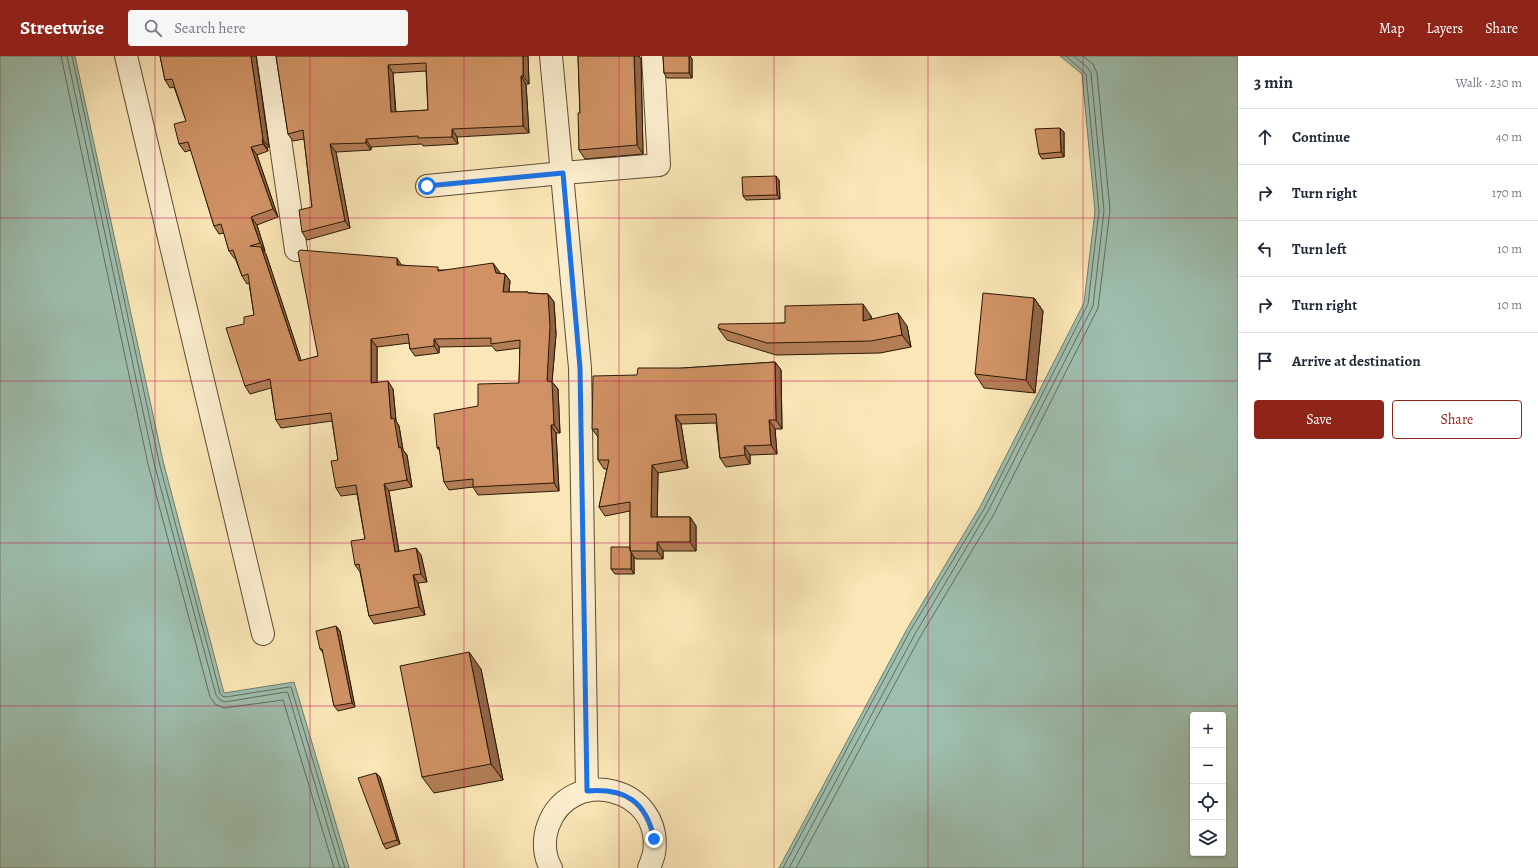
<!DOCTYPE html>
<meta charset="utf-8">
<style>
body{margin:0;font-family:Alegreya,serif;background:#f6f6f7;color:#1f2937}
.controls{position:absolute;right:12px;bottom:12px;display:grid;overflow:hidden;border-radius:4px;box-shadow:0 1px 3px #0004}
.controls button{width:36px;height:36px;display:grid;place-items:center;padding:0;border:0;border-bottom:1px solid #e0e1e3;background:#fff;color:#1f2937;font:20px sans-serif}
.stop{position:absolute;width:12px;height:12px;margin:-9px;border:3px solid #1a73e8;border-radius:50%;background:#fff}
.stop.end{background:#1a73e8;border-color:#fff;box-shadow:0 1px 4px #0008}
.list{margin:0;padding:0;list-style:none}
h2{display:flex;justify-content:space-between;align-items:center;height:52px;margin:0;padding:0 16px;font-size:17px}
h2 small{font-size:13px;font-weight:400;color:#747a83}
.list li{display:grid;grid-template-columns:26px 1fr auto;gap:12px;align-items:center;box-sizing:border-box;height:56px;padding:0 16px;border-top:1px solid #e0e1e3}
.list b{display:block;font-size:15px;white-space:nowrap}
.list em{font-size:13px;font-style:normal;color:#747a83}
.actions{display:flex;gap:8px;padding:12px 16px}
.actions a{flex:1;padding:9px 0;border:1px solid #8f2418;border-radius:4px;text-align:center;font-size:14px;color:#8f2418}
.actions .main{background:#8f2418;color:#fff}
.icon{flex:none;width:22px;height:22px;fill:none;stroke:currentColor;stroke-width:2;stroke-linecap:round;stroke-linejoin:round}
.map{position:relative;flex:none;width:1238px;height:812px;overflow:hidden}
header{display:flex;align-items:center;gap:24px;box-sizing:border-box;height:56px;padding:0 20px;background:#8f2418;color:#fff}
header strong{font-size:19px}
nav{display:flex;gap:22px;margin-inline-start:auto;font-size:14px}
.search{width:280px;height:36px;background:#f6f6f7;display:flex;align-items:center;gap:10px;box-sizing:border-box;padding:0 14px;border-radius:4px;color:#747a83;font-size:15px}
main{display:flex}
aside{flex:1;background:#fff}
.map>svg:first-child{display:block}
.water{fill:#9ebfaf;stroke:#6f7c6b;fill-rule:evenodd}
.lines{fill:none;stroke-linecap:round;stroke-linejoin:round}
.shore{stroke:#646c5a;stroke-width:1}
.minor-casing{stroke:#5d4c31;stroke-width:24}
.tertiary-casing{stroke:#5d4c31;stroke-width:24}
.minor{stroke:#fcefd0;stroke-width:22}
.tertiary{stroke:#fcefd0;stroke-width:22}
.wall{fill:#b37e56;stroke:#291805;fill-rule:evenodd}
.shaded-wall{fill:#926646;stroke:#291805}
.building{fill:#d09264;stroke:#291805;fill-rule:evenodd}
.route{stroke:#1a73e8;stroke-width:5}
.grid{fill:none;stroke:#c2185b;stroke-width:1;stroke-opacity:0.55}
</style>
<header>
<strong>Streetwise</strong>
<div class="search"><svg class="icon" aria-label="search" viewBox="0 0 24 24"><circle cx="10" cy="10" r="6"/><path d="M15 15l6 6"/></svg>Search here</div>
<nav><a>Map</a><a>Layers</a><a>Share</a></nav>
</header>
<main>
<div class="map">
<svg width="1238" height="812" viewBox="0 0 1238 812">
<rect width="100%" height="100%" fill="#fae6b6"/>
<filter id="stains"><feTurbulence type="fractalNoise" baseFrequency=".005" numOctaves="4"/><feColorMatrix values="0 0 0 0 .2 0 0 0 0 .09 0 0 0 0 .02 0 0 0 .5 -.17"/></filter>
<radialGradient id="worn" r=".72"><stop offset=".6" stop-color="#630" stop-opacity="0"/><stop offset="1" stop-color="#630" stop-opacity=".3"/></radialGradient>
<!-- water -->
<path class="water" d="M0 0H75L163 405 224 637 294 626 349 812H0Z
M1060 0H1238V812H779L907 573 980 451 1084 247 1095 155 1082 18ZM1193 659H1223V797H1193Z"/>
<g class="lines">
<!-- shore -->
<path class="shore" d="M61 0 148 408 210 641 215 648 224 652 283 644 334 812
M67 0 154 407 216 639 220 644 225 646 286 636 288 637 340 812
M72 0 159 406 220 637 222 640 226 641 289 631H291L345 812
M783 812 910 575 984 453 1088 248 1099 155 1086 18 1066 0
M789 812 915 578 988 455 1093 250 1104 155 1091 17 1088 12 1074 0
M796 812 920 581 994 458 1098 252 1110 154 1097 17 1093 8 1083 0"/>
<!-- minor casing -->
<g class="minor-casing">
<path id="minor" d="M126 0 263 578
M268 0 296 194
M427 130 563 117"/>
</g>
<!-- tertiary casing -->
<g class="tertiary-casing">
<path id="tertiary" d="M551 0 580 312 587 735
M563 117 659 109 653 0
M551 812C544 800 543 784 548 770 570 708 664 731 654 797 653 802 651 807 649 812"/>
</g>
<!-- minor -->
<use href="#minor" class="minor"/>
<!-- tertiary -->
<use href="#tertiary" class="tertiary"/>
</g>
<!-- wall -->
<path class="wall" d="M160 0H256L269 91 267 92 268 95 257 99 278 161 257 169 265 195H264L266 198 301 305 318 300 402 209 440 214 499 215V217L505 218 510 225 509 236H528L529 237 548 238 554 246 556 278 552 326 558 333 560 377H556L559 435 478 439 473 431 449 434 444 426 440 395 437 392 478 350 519 327 520 292 496 295 492 290 439 291V297L415 300 410 293 409 287 377 291V326L393 333 396 365 399 370 403 394 407 399 412 431 389 435 399 495 421 499 427 526 418 527 425 559 374 568 369 560 360 516 355 509 365 483 357 438 341 440 336 432 338 404 332 365 281 372 276 364 271 332 250 338 245 330 244 268 254 259 249 227 247 228 242 220 235 202H234L229 195 224 177 219 178 214 170 191 94 185 96 179 88 186 65 174 31 170 32 165 24Z
M276 0H528L529 28H526L529 77 457 81 458 88 423 90 422 88 371 91V94L336 96 350 172 307 184 302 176 312 151 304 83 293 85 288 78ZM426 15 428 54 396 56 393 17Z
M578 0H639L641 3 643 98 585 103 579 94 580 57Z
M663 0H690L692 3V22H667L664 17Z
M1060 72 1064 76V101L1042 103 1039 98Z
M779 124 780 143 746 144 743 140Z
M1034 242 1043 255 1035 337 984 332 975 318Z
M871 260 872 263 907 270 911 291 880 297 776 299 727 284 718 272Z
M775 306 781 314 782 373H775L777 398 750 399V408L726 411 720 402 716 367 681 368 688 412 658 417 657 461H690L696 470V495H663V503H636L634 501V518H615L611 513 630 491V455L605 460 599 451 607 413H604L598 404V381L592 373 637 319 683 312Z
M336 570 340 575 355 651 338 655 334 650 324 598 320 593Z
M481 613 503 724 434 737 422 721Z
M376 717 380 721 400 788 386 793 383 788Z"/>
<!-- shaded-wall -->
<path class="shaded-wall" d="M251 0H256L269 91 263 84Z
M523 0H528L529 28 523 20Z
M634 0H639L641 3 643 98 637 89Z
M689 0H690L692 3V22L689 17Z
M388 9 393 17 396 64 391 56Z
M521 20 526 28 529 77 523 70Z
M1060 72 1064 76V101L1061 96Z
M452 73 457 81 458 88 452 81Z
M366 83 371 91V94L366 87Z
M262 84 267 92 268 95 263 88Z
M330 88 336 96 350 172 345 165Z
M251 91 257 99 278 161 273 153Z
M776 120 779 124 780 143 777 139Z
M251 161 257 169 265 195 260 187Z
M261 191 266 198 304 313 299 305Z
M397 202 402 210 397 209Z
M493 207 499 215 501 225 496 217Z
M505 218 510 225 508 244 503 236Z
M548 238 554 246 556 278 552 326 558 333 560 377 554 369 547 325Z
M1034 242 1043 255 1035 337 1026 324Z
M863 248 871 260 872 277 863 265Z
M898 257 907 270 911 291 902 279Z
M371 283 377 291V334L371 327Z
M434 283 439 291V297L434 290Z
M775 306 781 314 782 373 776 364Z
M388 325 393 333 396 365 399 370 403 394 407 399 412 431 407 424 399 392 391 363Z
M675 359 681 368 688 412 682 404Z
M769 364 775 373 777 398 771 389Z
M551 369 556 377 559 435 554 427Z
M744 390 750 399V408L745 399Z
M652 409 658 417 657 470 651 461Z
M384 428 389 435 400 503 395 496Z
M690 461 696 470V495L690 486Z
M657 486 663 495V503L657 495Z
M416 492 421 499 427 526 421 518Z
M631 496 634 501V518L631 513Z
M413 519 418 527 425 559 419 551Z
M336 570 340 575 355 651 352 647Z
M469 596 481 613 503 724 491 708Z
M376 717 380 721 400 788 397 784Z"/>
<!-- building -->
<path class="building" d="M160 0H251L263 84H262L263 88 251 91 273 153 251 161 260 187 250 190 261 191 299 305 318 300 298 196 300 194 397 202V209L438 211V215L493 207 496 217 505 218 503 236H528V237L548 238 550 270 547 325 552 326 554 369H551L554 427 473 431V423L444 426 439 391 437 392 434 358 478 350V328L519 327 520 284 491 288V282L434 283V290L410 293 408 278 371 283V327L388 325 391 363 394 362 399 392 401 391 407 424 384 428 395 496 416 492 421 518 413 519 419 551 369 560 359 508 355 509 351 485 365 483 356 429 336 432 331 405 338 404 331 357 276 364 270 323 245 330 226 272 244 268V261L254 259 248 218 242 220 233 194 229 195 221 168 214 170 188 86 179 88 174 68 186 65 172 23 165 24Z
M276 0H523V20H521L523 70 452 73V81L418 82V80L366 83V87L330 88 345 165 302 176 299 154 312 151 303 74 288 78ZM426 7 428 54 391 56 388 9Z
M578 0H634L637 89 579 94 578 57H580Z
M663 0H689V17H664Z
M1060 72 1061 96 1039 98 1035 73Z
M776 120 777 139 743 140 742 121Z
M983 237 1034 242 1026 324 975 318Z
M863 248V265L898 257 902 279 871 285 767 287 718 272 719 268 785 267V250Z
M775 306 776 364H769L771 389 744 390 745 399 720 402 716 358 675 359 682 404 652 409 651 461H690V486H657V495H630V446L599 451 609 404H598V373H592L593 320 637 319 638 312H683Z
M611 491H630V495L631 496V513H611Z
M336 570 352 647 334 650 322 593H320L316 575Z
M469 596 491 708 422 721 400 610Z
M376 717 397 784 383 788 358 722Z"/>
<g class="lines">
<!-- route -->
<path class="route" d="M427 130 563 117 580 312 587 735C625 732 646 745 654 783"/>
</g>
<!-- grid -->
<path class="grid" d="M155 0V812M310 0V812M464 0V812M619 0V812M774 0V812M928 0V812M1083 0V812M0 162H1238M0 325H1238M0 487H1238M0 650H1238"/>
<rect width="100%" height="100%" filter="url(#stains)"/>
<rect width="100%" height="100%" fill="url(#worn)"/>
</svg>
<div class="controls">
<button>+</button>
<button>−</button>
<button><svg class="icon" aria-label="locate" viewBox="0 0 24 24"><circle cx="12" cy="12" r="6"/><path d="M12 2v4M12 18v4M2 12h4M18 12h4"/></svg></button>
<button><svg class="icon" aria-label="layers" viewBox="0 0 24 24"><path d="M12 4l9 5-9 5-9-5zM3 14l9 5 9-5"/></svg></button>
</div>
<div class="stop" style="left:427px;top:130px"></div>
<div class="stop end" style="left:654px;top:783px"></div>
</div>
<aside>
<h2>3 min<small>Walk · 230 m</small></h2>
<ul class="list">
<li><svg class="icon" aria-label="ahead" viewBox="0 0 24 24"><path d="M12 20V5M6 11l6-6 6 6"/></svg><div><b>Continue</b></div><em>40 m</em></li>
<li><svg class="icon" aria-label="right" viewBox="0 0 24 24"><path d="M7 20v-9h11M14 6l5 5-5 5"/></svg><div><b>Turn right</b></div><em>170 m</em></li>
<li><svg class="icon" aria-label="left" viewBox="0 0 24 24"><path d="M17 20v-9H6M10 6l-5 5 5 5"/></svg><div><b>Turn left</b></div><em>10 m</em></li>
<li><svg class="icon" aria-label="right" viewBox="0 0 24 24"><path d="M7 20v-9h11M14 6l5 5-5 5"/></svg><div><b>Turn right</b></div><em>10 m</em></li>
<li><svg class="icon" aria-label="arrive" viewBox="0 0 24 24"><path d="M6 21V4h12l-3 4 3 4H6"/></svg><div><b>Arrive at destination</b></div></li>
</ul>
<div class="actions"><a class="main">Save</a><a>Share</a></div>
</aside>
</main>
